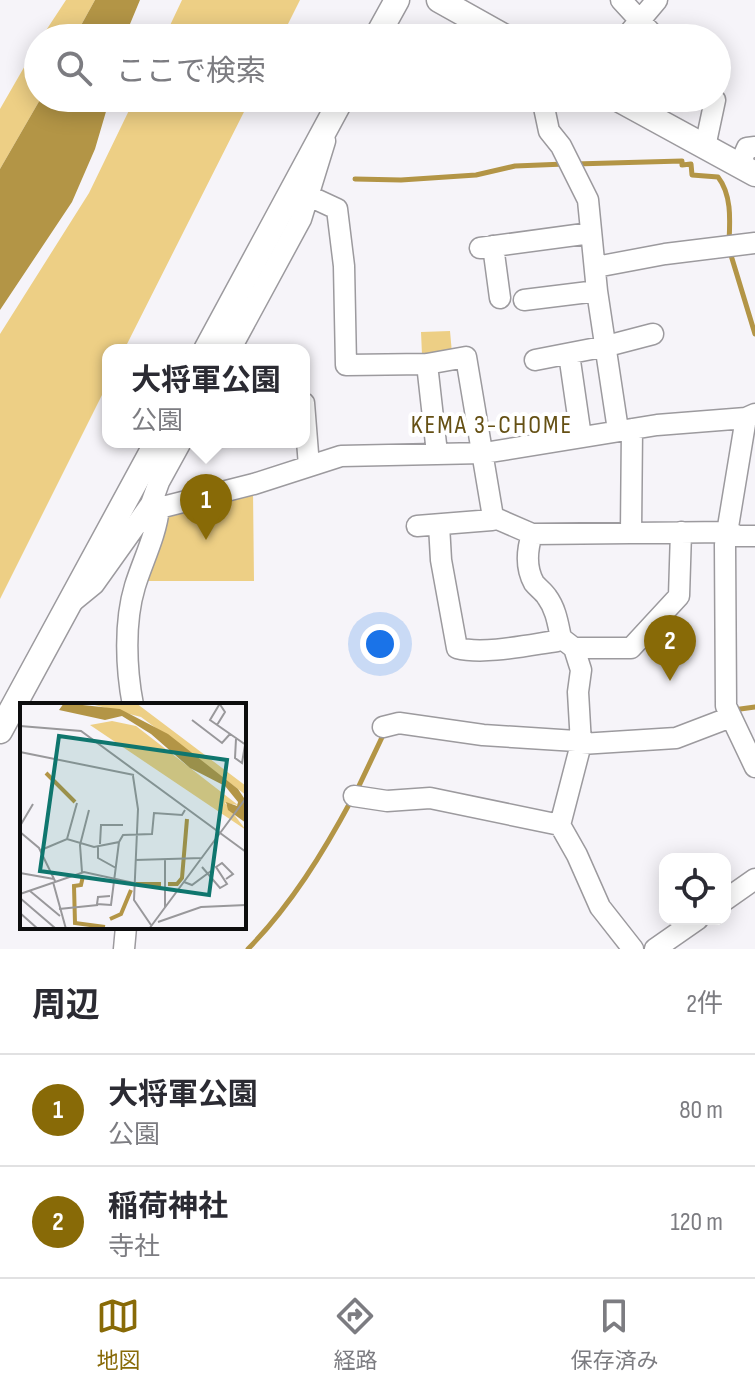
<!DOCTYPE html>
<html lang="ja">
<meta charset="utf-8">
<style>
body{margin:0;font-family:"Sofia Sans Condensed","Noto Sans JP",sans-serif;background:#f7f7f7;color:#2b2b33}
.controls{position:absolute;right:24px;bottom:24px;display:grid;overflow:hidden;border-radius:16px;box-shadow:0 4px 20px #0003}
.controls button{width:72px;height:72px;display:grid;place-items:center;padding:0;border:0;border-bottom:2px solid #e1e1e2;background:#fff;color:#2b2b33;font:40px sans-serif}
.you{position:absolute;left:380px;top:644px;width:28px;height:28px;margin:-20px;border:6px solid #fff;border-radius:50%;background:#1a73e8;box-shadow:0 0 0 12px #1a73e833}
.badge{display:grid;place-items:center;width:52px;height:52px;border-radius:50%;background:#886a07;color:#fff;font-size:26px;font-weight:700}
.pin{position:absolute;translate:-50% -66px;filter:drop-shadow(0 2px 4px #0008)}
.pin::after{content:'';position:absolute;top:42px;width:28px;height:24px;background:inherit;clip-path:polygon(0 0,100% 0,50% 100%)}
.popup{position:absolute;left:102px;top:344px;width:208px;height:104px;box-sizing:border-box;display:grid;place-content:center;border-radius:16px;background:#fff;filter:drop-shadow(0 2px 6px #0005);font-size:26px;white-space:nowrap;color:#7c7c81}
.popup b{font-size:30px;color:#2b2b33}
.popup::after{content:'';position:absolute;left:50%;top:100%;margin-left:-16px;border:16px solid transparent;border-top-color:#fff}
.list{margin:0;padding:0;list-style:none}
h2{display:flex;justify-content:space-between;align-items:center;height:104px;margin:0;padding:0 32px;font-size:34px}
h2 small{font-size:26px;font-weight:400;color:#7c7c81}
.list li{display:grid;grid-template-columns:52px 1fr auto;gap:24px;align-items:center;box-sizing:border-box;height:112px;padding:0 32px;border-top:2px solid #e1e1e2}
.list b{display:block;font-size:30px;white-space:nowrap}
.list p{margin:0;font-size:26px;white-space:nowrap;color:#7c7c81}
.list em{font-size:26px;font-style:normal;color:#7c7c81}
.icon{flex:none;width:44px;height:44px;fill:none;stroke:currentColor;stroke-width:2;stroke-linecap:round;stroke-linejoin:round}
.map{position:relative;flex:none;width:755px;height:949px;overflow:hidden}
.search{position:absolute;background:#fff;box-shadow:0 4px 20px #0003;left:24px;right:24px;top:24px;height:88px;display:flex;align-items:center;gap:20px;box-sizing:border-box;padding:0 28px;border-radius:44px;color:#7c7c81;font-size:30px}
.sheet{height:328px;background:#fff}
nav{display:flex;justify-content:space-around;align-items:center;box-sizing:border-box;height:112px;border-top:2px solid #e1e1e2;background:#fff;font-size:22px;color:#7c7c81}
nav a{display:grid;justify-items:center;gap:4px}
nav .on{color:#886a07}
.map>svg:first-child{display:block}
.green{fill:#edcf85}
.water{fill:#b39546}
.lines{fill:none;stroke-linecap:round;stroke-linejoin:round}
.stream{stroke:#b39546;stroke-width:5}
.minor-casing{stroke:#9c9a9e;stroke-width:23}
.tertiary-casing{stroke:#9c9a9e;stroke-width:27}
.minor{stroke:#fff;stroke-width:20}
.tertiary{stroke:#fff;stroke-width:24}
.labels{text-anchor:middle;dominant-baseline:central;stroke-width:8;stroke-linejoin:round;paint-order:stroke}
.neighbourhood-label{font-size:26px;letter-spacing:2px;fill:#655014;stroke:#fff}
.inset-river{fill:none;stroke:#b39546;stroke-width:4}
.inset-road{fill:none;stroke:#99989b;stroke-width:2}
.view{fill:#0f766e;fill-opacity:0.15;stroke:#0f766e;stroke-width:4}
.inset-edge{fill:none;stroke:#0d0d0e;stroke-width:4}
</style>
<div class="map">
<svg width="755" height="949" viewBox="0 0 755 949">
<rect width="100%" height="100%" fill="#f6f4f9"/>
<!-- green -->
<path class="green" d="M66 0H95L74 38H41Z
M182 0H300L281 38H164Z
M38 43V98H41L0 169V109Z
M135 98H251L124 350H108V383L0 599V334L89 193Z
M450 331 452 353 422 355 421 332Z
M253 491 254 581H142L167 519 172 513Z"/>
<!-- water -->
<path class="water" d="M95 0H140L130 24 133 38H74Z
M41 98H110L95 149 72 202 0 310V169Z"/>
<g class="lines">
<!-- stream -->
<path class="stream" d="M575 164 682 161V165L691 164 692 175 718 177C732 195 730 221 729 242
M355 179 401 180 476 175 515 166 565 164
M730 252 755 334
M733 710 755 707
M357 790 385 731
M248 949C291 905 323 853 352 799"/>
<!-- minor casing -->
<g class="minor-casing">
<path id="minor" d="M621 0 656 38
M625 38 657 0
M542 98 549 131 561 146 588 200 597 291 618 430
M705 147 715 100 713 98
M739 166 747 148 755 147
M309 196 337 209 344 266 346 365 427 364 466 357 493 517 532 534C527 550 525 567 534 583 538 588 544 592 547 597 556 609 558 624 561 638L574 648 581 670 578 692 581 744 560 825 577 855 600 907 633 949
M493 246 500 298
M480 248 591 233
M596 267 665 254 755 243
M524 300 597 291
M230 350 301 219 325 141
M569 354 581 437
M535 360 607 346 653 334
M427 364 437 453
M304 403 309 466
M746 418 725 545 726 706 755 767
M159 508 254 484 341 456 484 453 657 425 746 418 755 414
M439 525 441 560 457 648C484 655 529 645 557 641L561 638
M417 526 492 520 493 517
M631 532 632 429
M532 534 729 532 738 536H755
M72 602 94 584 151 504 159 482 181 442
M574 648H631L679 596 681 532
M133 705C126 669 124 622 135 586 143 560 156 536 159 508L151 504
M383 727 399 723 483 735 576 741 581 744 676 738 731 717
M354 796 387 801 430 798 560 825
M725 900 755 879
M124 949 126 927
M655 949 698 919"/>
</g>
<!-- tertiary casing -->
<g class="tertiary-casing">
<path id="tertiary" d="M439 0 507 38
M376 38 397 0
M616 98 755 174
M206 350 342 98
M0 731 157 442"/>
</g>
<!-- minor -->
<use href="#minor" class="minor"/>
<!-- tertiary -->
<use href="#tertiary" class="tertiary"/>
</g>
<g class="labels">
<!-- neighbourhood labels -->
<g class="neighbourhood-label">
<text x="492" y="425">KEMA 3-CHOME</text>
</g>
</g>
<!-- overview -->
<g transform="translate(20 703)">
<rect width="226" height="226" fill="#f6f4f9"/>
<path d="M67 0H116L226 83V92L121 14ZM92 18 116 23 218 102 205 100 226 127 70 22Z" fill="#edcf85"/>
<path d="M44 0 100 6 148 31 218 86 226 98V120L208 107 206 99 217 103 218 99 205 83 170 65 131 31 102 13 85 17 39 7Z" fill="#b39546"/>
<path class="inset-river" d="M26 70 55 99M63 173 61 182 54 183 55 220 85 224M116 181H141M148 181H157L162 175 167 116M90 216 101 211 111 187"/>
<path class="inset-road" d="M199 2 190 17 226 42M172 17 202 40 210 31M197 22 205 9 199 0M0 23 61 28 226 149M216 36 215 55 222 60 225 42M0 49 114 72M113 73 118 106 114 197 131 222M0 123 13 101M0 129 19 145 35 178M47 136 57 100M80 141 81 122H103M78 143V155L96 165M21 147 47 136 74 144 99 139 103 132 132 131 134 110 162 112 165 107M115 157 182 155M145 157V204M182 164 200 185 207 181 196 164 202 160 213 171 206 176M62 169 60 142 69 107M0 170 34 176M33 179 46 226M164 179 172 182 191 168M10 188 40 213M0 191 64 169 114 180M90 193 78 194 77 201 91 202 99 139M0 195 35 225M39 206 78 202M0 210 18 226M138 219 181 204 226 202M129 226 226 95"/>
<path class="view" d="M39 33 207 57 189 192 20 168Z"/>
<rect width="226" height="226" class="inset-edge"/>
</g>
</svg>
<div class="controls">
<button><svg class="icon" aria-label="locate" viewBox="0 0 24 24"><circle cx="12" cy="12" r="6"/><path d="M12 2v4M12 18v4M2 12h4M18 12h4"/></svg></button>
</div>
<div class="you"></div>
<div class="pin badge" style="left:206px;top:540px">1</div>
<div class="popup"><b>大将軍公園</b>公園</div>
<div class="pin badge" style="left:670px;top:681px">2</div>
<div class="search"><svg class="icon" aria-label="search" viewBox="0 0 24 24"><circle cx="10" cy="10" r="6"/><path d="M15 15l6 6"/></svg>ここで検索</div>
</div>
<section class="sheet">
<h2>周辺<small>2件</small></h2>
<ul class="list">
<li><span class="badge">1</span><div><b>大将軍公園</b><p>公園</p></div><em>80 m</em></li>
<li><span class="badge">2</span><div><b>稲荷神社</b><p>寺社</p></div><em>120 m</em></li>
</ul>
</section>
<nav>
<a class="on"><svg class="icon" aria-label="map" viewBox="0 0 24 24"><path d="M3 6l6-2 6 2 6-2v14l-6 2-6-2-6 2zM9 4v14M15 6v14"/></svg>地図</a>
<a><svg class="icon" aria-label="directions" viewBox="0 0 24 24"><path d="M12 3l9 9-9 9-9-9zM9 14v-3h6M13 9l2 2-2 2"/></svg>経路</a>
<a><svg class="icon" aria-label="saved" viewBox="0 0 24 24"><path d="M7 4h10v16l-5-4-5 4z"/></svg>保存済み</a>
</nav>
